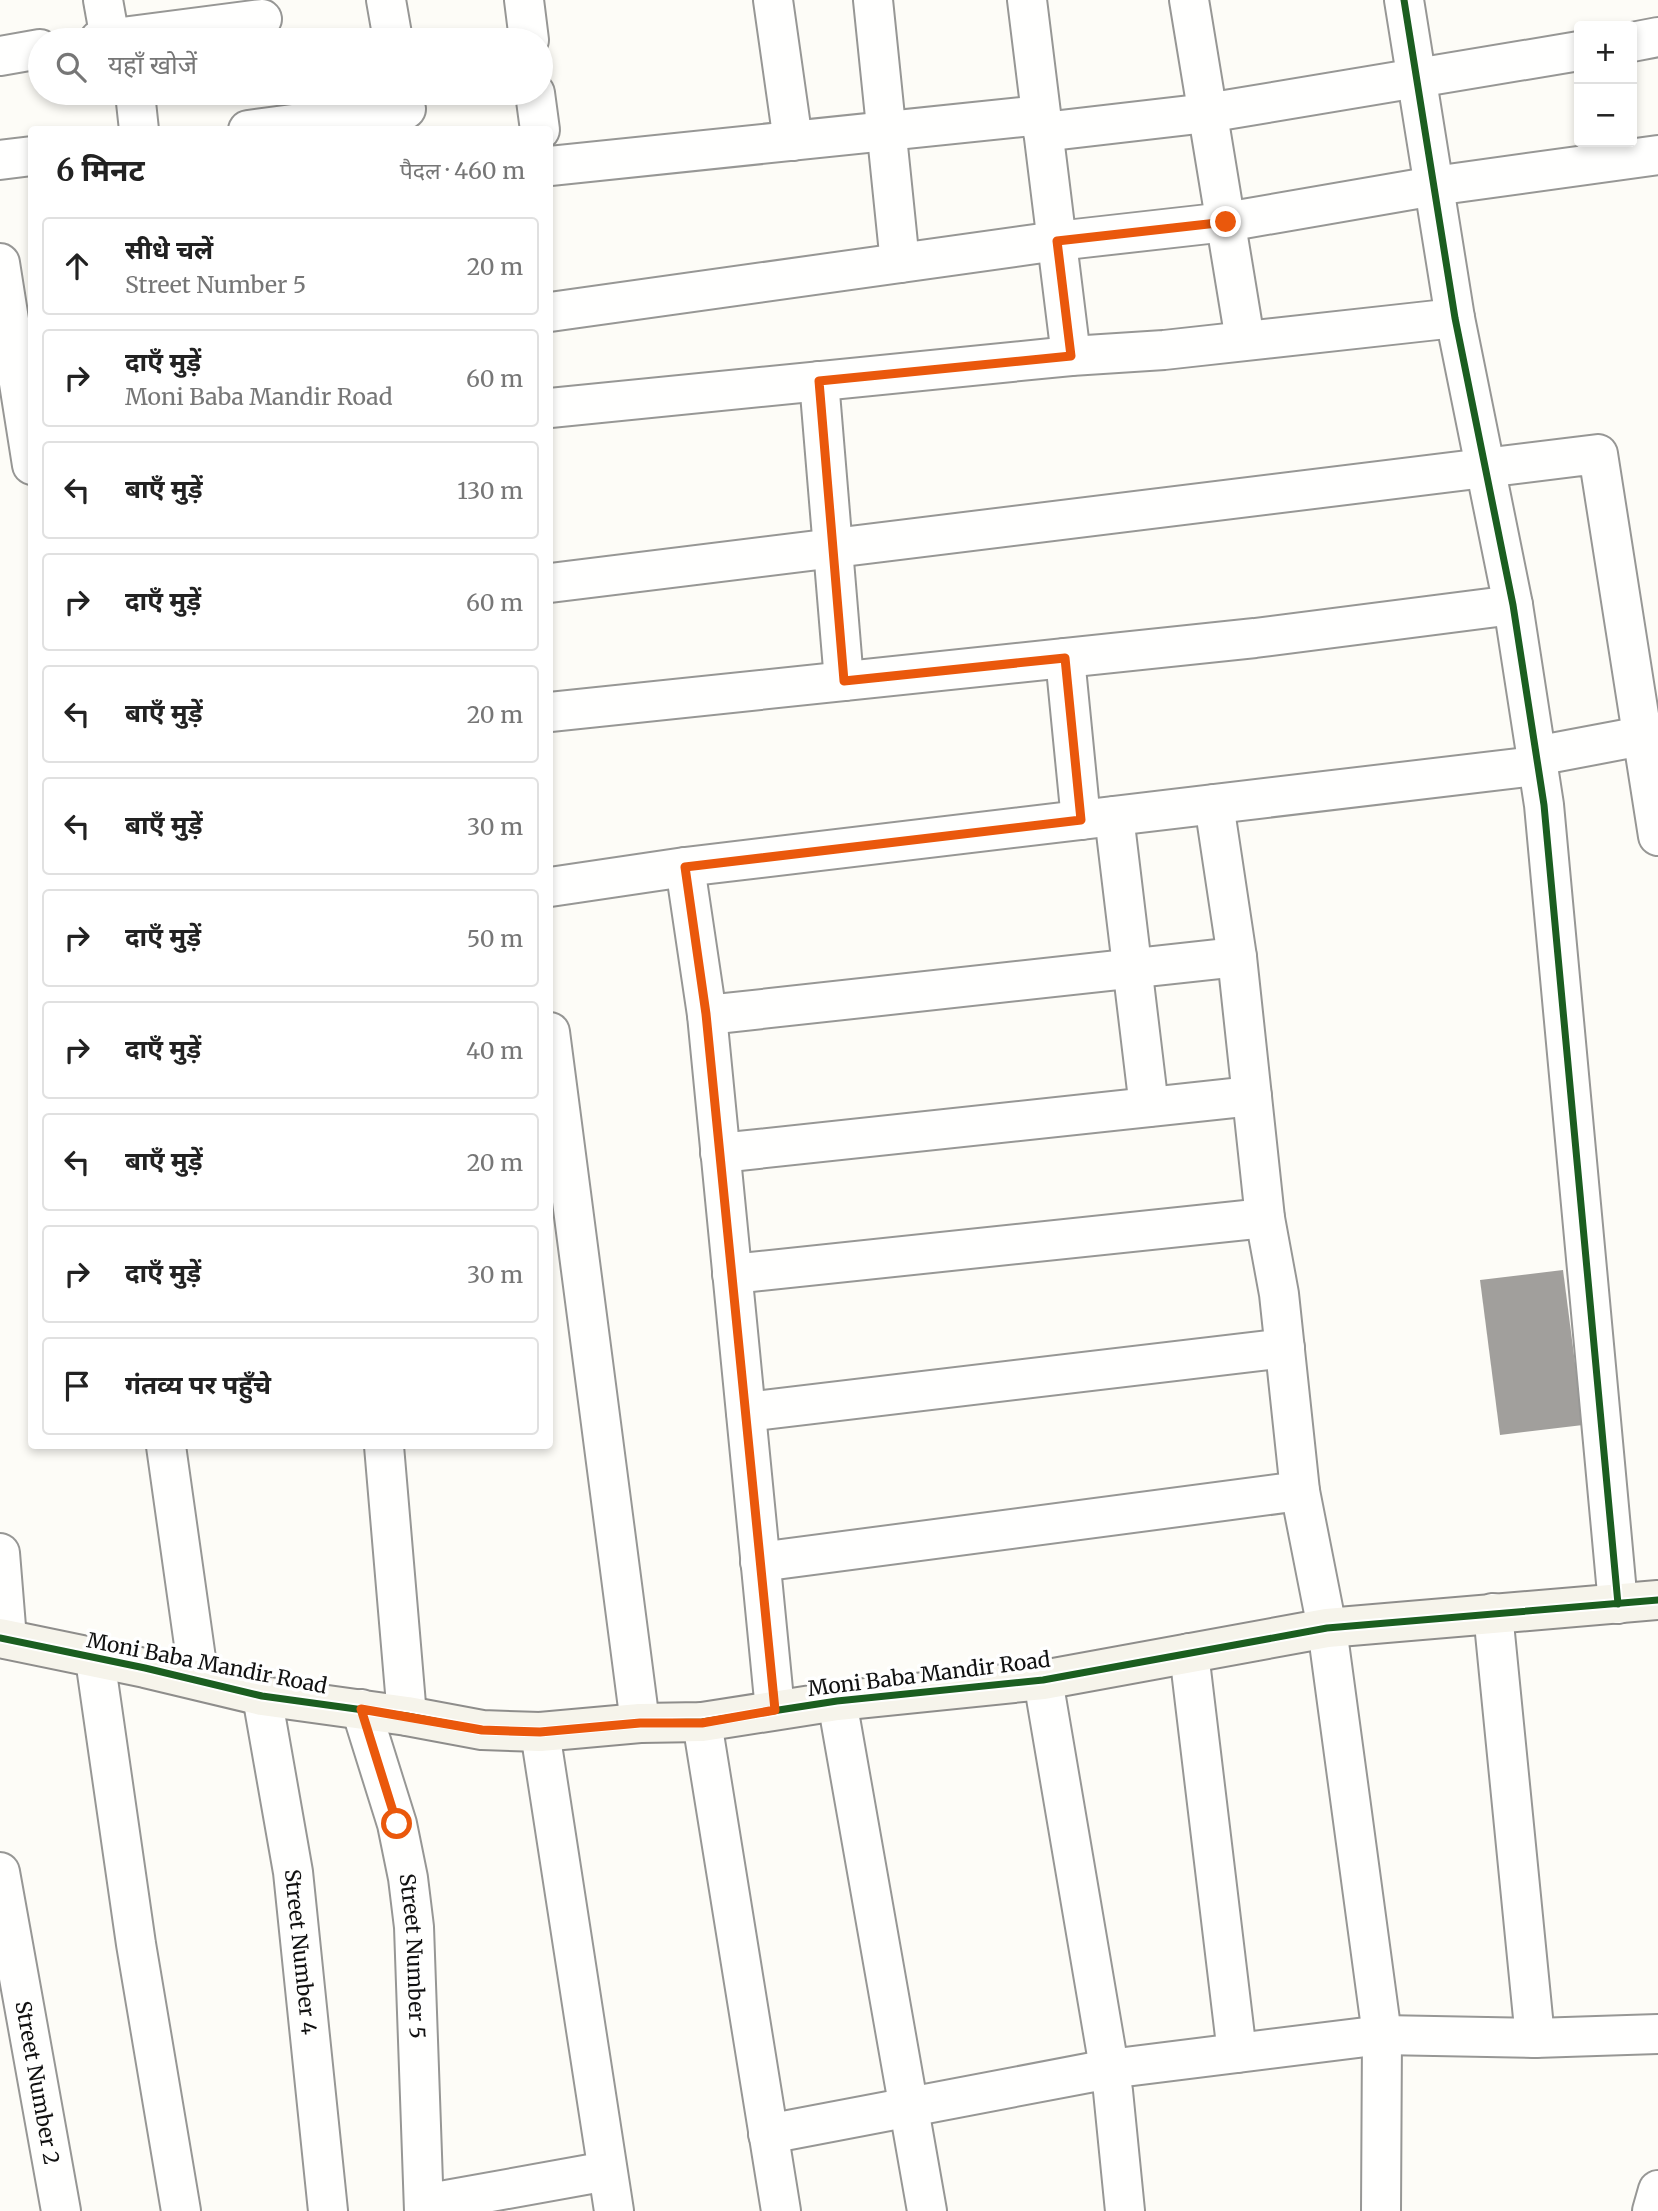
<!DOCTYPE html>
<html lang="hi">
<meta charset="utf-8">
<style>
body{margin:0;font-family:Merriweather,"Noto Sans Devanagari",serif;background:#f6f6f6;color:#222}
.controls{position:absolute;right:21px;top:21px;display:grid;overflow:hidden;border-radius:7px;box-shadow:0 4px 10px #0003}
.controls button{width:63px;height:63px;display:grid;place-items:center;padding:0;border:0;border-bottom:2px solid #e0e0e0;background:#fff;color:#222;font:35px sans-serif}
.stop{position:absolute;width:21px;height:21px;margin:-16px;border:5px solid #ea580c;border-radius:50%;background:#fff}
.stop.end{background:#ea580c;border-color:#fff;box-shadow:0 2px 7px #0008}
.list{margin:0;padding:0;list-style:none}
h2{display:flex;justify-content:space-between;align-items:center;height:91px;margin:0;padding:0 28px;font-size:30px}
h2 small{font-size:23px;font-weight:400;color:#767676}
.list li{display:grid;grid-template-columns:46px 1fr auto;gap:21px;align-items:center;box-sizing:border-box;height:98px;margin:0 14px 14px;padding:0 14px;border:2px solid #e0e0e0;border-radius:7px}
.list b{display:block;font-size:26px;white-space:nowrap}
.list p{margin:0;font-size:23px;white-space:nowrap;color:#767676}
.list em{font-size:23px;font-style:normal;color:#767676}
.icon{flex:none;width:38px;height:38px;fill:none;stroke:currentColor;stroke-width:2;stroke-linecap:round;stroke-linejoin:round}
.map{position:relative;flex:none;width:1658px;height:2211px;overflow:hidden}
.search{position:absolute;background:#fff;box-shadow:0 4px 10px #0003;left:28px;top:28px;width:525px;height:77px;display:flex;align-items:center;gap:18px;box-sizing:border-box;padding:0 24px;border-radius:38px;color:#767676;font-size:26px}
.panel{position:absolute;background:#fff;box-shadow:0 4px 10px #0003;left:28px;top:126px;width:525px;height:1323px;border-radius:7px}
.map>svg:first-child{display:block}
.building{fill:#a19f9c}
.lines{fill:none;stroke-linecap:round;stroke-linejoin:round}
.street-casing{stroke:#979795;stroke-width:42}
.secondary-casing{stroke:#8e8d8b;stroke-width:42}
.street{stroke:#fffffe;stroke-width:38}
.secondary{stroke:#f6f4eb;stroke-width:38}
.cycleway-casing{stroke:#fff;stroke-width:11}
.cycleway{stroke:#1b5e20;stroke-width:7}
.route{stroke:#ea580c;stroke-width:9}
.labels{text-anchor:middle;dominant-baseline:central;stroke-width:7;stroke-linejoin:round;paint-order:stroke}
.street-label{font-size:21px;fill:#111;stroke:#fff}
</style>
<div class="map">
<svg width="1658" height="2211" viewBox="0 0 1658 2211">
<rect width="100%" height="100%" fill="#fdfcf7"/>
<!-- building -->
<path class="building" d="M1563 1270 1583 1425 1500 1435 1480 1280Z"/>
<g class="lines">
<!-- street casing -->
<g class="street-casing">
<g id="street">
<path d="M103 0 110 39"/>
<path d="M386 0 393 40"/>
<path d="M524 0 529 40"/>
<path d="M773 0 793 141"/>
<path d="M873 0 900 263"/>
<path d="M1027 0 1071 356"/>
<path d="M1189 0 1245 340"/>
<path d="M1404 0 1455 318 1513 605 1544 805 1618 1604"/>
<path d="M99 40 262 19"/>
<path d="M1632 42 1658 37"/>
<path d="M0 56 40 49"/>
<path d="M135 93 139 130"/>
<path d="M535 93 540 130"/>
<path d="M248 130 406 109"/>
<path d="M1043 132 1207 113 1579 51"/>
<path d="M0 160 32 156"/>
<path d="M550 166 1041 115"/>
<path d="M0 263 32 465"/>
<path d="M550 312 1057 241 1226 222 1434 186 1658 155"/>
<path d="M819 381 844 681"/>
<path d="M550 408 1071 356 1164 350 1455 318"/>
<path d="M550 583 1598 454 1658 836"/>
<path d="M1065 658 1081 820"/>
<path d="M550 712 1255 638 1513 605"/>
<path d="M1214 804 1237 957 1265 1218 1279 1294 1300 1491 1327 1628 1382 2035 1381 2211"/>
<path d="M1114 816 1149 1107"/>
<path d="M685 867 707 1015 775 1710"/>
<path d="M550 887 685 867 1535 766 1536 756 1658 733"/>
<path d="M707 1015 1237 957"/>
<path d="M550 1032 640 1723"/>
<path d="M720 1153 1252 1096"/>
<path d="M732 1274 1265 1218"/>
<path d="M746 1412 1285 1348"/>
<path d="M166 1446 199 1680"/>
<path d="M384 1446 407 1716"/>
<path d="M0 1553 7 1639"/>
<path d="M760 1562 1300 1491"/>
<path d="M1493 1613 1535 2038"/>
<path d="M1189 1653 1237 2053"/>
<path d="M95 1659 136 1944 181 2211"/>
<path d="M1043 1680 1113 2091 1125 2211"/>
<path id="s1" d="M262 1696 293 1872 328 2211"/>
<path d="M837 1701 927 2211"/>
<path id="s2" d="M361 1709 397 1824 408 1878 414 1927 424 2211"/>
<path d="M702 1722 781 2211"/>
<path d="M540 1732 614 2211"/>
<path id="s3" d="M0 1872 61 2211"/>
<path d="M768 2134 1109 2069 1382 2035 1535 2038 1658 2034"/>
<path d="M424 2204 607 2171"/>
<path d="M1652 2211 1658 2190"/>
</g>
</g>
<!-- secondary casing -->
<g class="secondary-casing">
<path id="secondary" d="M0 1638 145 1668 262 1696 407 1716 482 1730 540 1732 640 1723 702 1722 837 1701 1043 1680 1327 1628 1658 1600"/>
</g>
<!-- street -->
<use href="#street" class="street"/>
<!-- secondary -->
<use href="#secondary" class="secondary"/>
<!-- cycleway casing -->
<g class="cycleway-casing">
<path id="cycleway" d="M1404 0 1455 318 1513 605 1544 805 1618 1604
M0 1638 145 1668 262 1696 407 1716 482 1730 540 1732 640 1723 702 1722 837 1701 1043 1680 1327 1628 1658 1600"/>
</g>
<!-- cycleway -->
<use href="#cycleway" class="cycleway"/>
</g>
<g class="lines">
<!-- route -->
<path class="route" d="M397 1824 361 1709 482 1730 540 1732 640 1723H702L775 1710 706 1014 685 867 1081 820 1065 658 844 681 819 381 1071 356 1057 241 1226 222"/>
</g>
<g class="labels">
<!-- street labels -->
<g class="street-label">
<text transform="translate(207 1663) rotate(11)">Moni Baba Mandir Road</text>
<text transform="translate(929 1674) rotate(-7)">Moni Baba Mandir Road</text>
<text stroke="none"><textPath href="#s1" startOffset="259">Street Number 4</textPath></text>
<text stroke="none"><textPath href="#s2" startOffset="254">Street Number 5</textPath></text>
<text stroke="none"><textPath href="#s3" startOffset="214">Street Number 2</textPath></text>
</g>
</g>
</svg>
<div class="controls">
<button>+</button>
<button>−</button>
</div>
<div class="stop" style="left:397px;top:1824px"></div>
<div class="stop end" style="left:1226px;top:222px"></div>
<div class="search"><svg class="icon" aria-label="search" viewBox="0 0 24 24"><circle cx="10" cy="10" r="6"/><path d="M15 15l6 6"/></svg>यहाँ खोजें</div>
<section class="panel">
<h2>6 मिनट<small>पैदल · 460 m</small></h2>
<ul class="list">
<li><svg class="icon" aria-label="ahead" viewBox="0 0 24 24"><path d="M12 20V5M6 11l6-6 6 6"/></svg><div><b>सीधे चलें</b><p>Street Number 5</p></div><em>20 m</em></li>
<li><svg class="icon" aria-label="right" viewBox="0 0 24 24"><path d="M7 20v-9h11M14 6l5 5-5 5"/></svg><div><b>दाएँ मुड़ें</b><p>Moni Baba Mandir Road</p></div><em>60 m</em></li>
<li><svg class="icon" aria-label="left" viewBox="0 0 24 24"><path d="M17 20v-9H6M10 6l-5 5 5 5"/></svg><div><b>बाएँ मुड़ें</b></div><em>130 m</em></li>
<li><svg class="icon" aria-label="right" viewBox="0 0 24 24"><path d="M7 20v-9h11M14 6l5 5-5 5"/></svg><div><b>दाएँ मुड़ें</b></div><em>60 m</em></li>
<li><svg class="icon" aria-label="left" viewBox="0 0 24 24"><path d="M17 20v-9H6M10 6l-5 5 5 5"/></svg><div><b>बाएँ मुड़ें</b></div><em>20 m</em></li>
<li><svg class="icon" aria-label="left" viewBox="0 0 24 24"><path d="M17 20v-9H6M10 6l-5 5 5 5"/></svg><div><b>बाएँ मुड़ें</b></div><em>30 m</em></li>
<li><svg class="icon" aria-label="right" viewBox="0 0 24 24"><path d="M7 20v-9h11M14 6l5 5-5 5"/></svg><div><b>दाएँ मुड़ें</b></div><em>50 m</em></li>
<li><svg class="icon" aria-label="right" viewBox="0 0 24 24"><path d="M7 20v-9h11M14 6l5 5-5 5"/></svg><div><b>दाएँ मुड़ें</b></div><em>40 m</em></li>
<li><svg class="icon" aria-label="left" viewBox="0 0 24 24"><path d="M17 20v-9H6M10 6l-5 5 5 5"/></svg><div><b>बाएँ मुड़ें</b></div><em>20 m</em></li>
<li><svg class="icon" aria-label="right" viewBox="0 0 24 24"><path d="M7 20v-9h11M14 6l5 5-5 5"/></svg><div><b>दाएँ मुड़ें</b></div><em>30 m</em></li>
<li><svg class="icon" aria-label="arrive" viewBox="0 0 24 24"><path d="M6 21V4h12l-3 4 3 4H6"/></svg><div><b>गंतव्य पर पहुँचे</b></div></li>
</ul>
</section>
</div>
